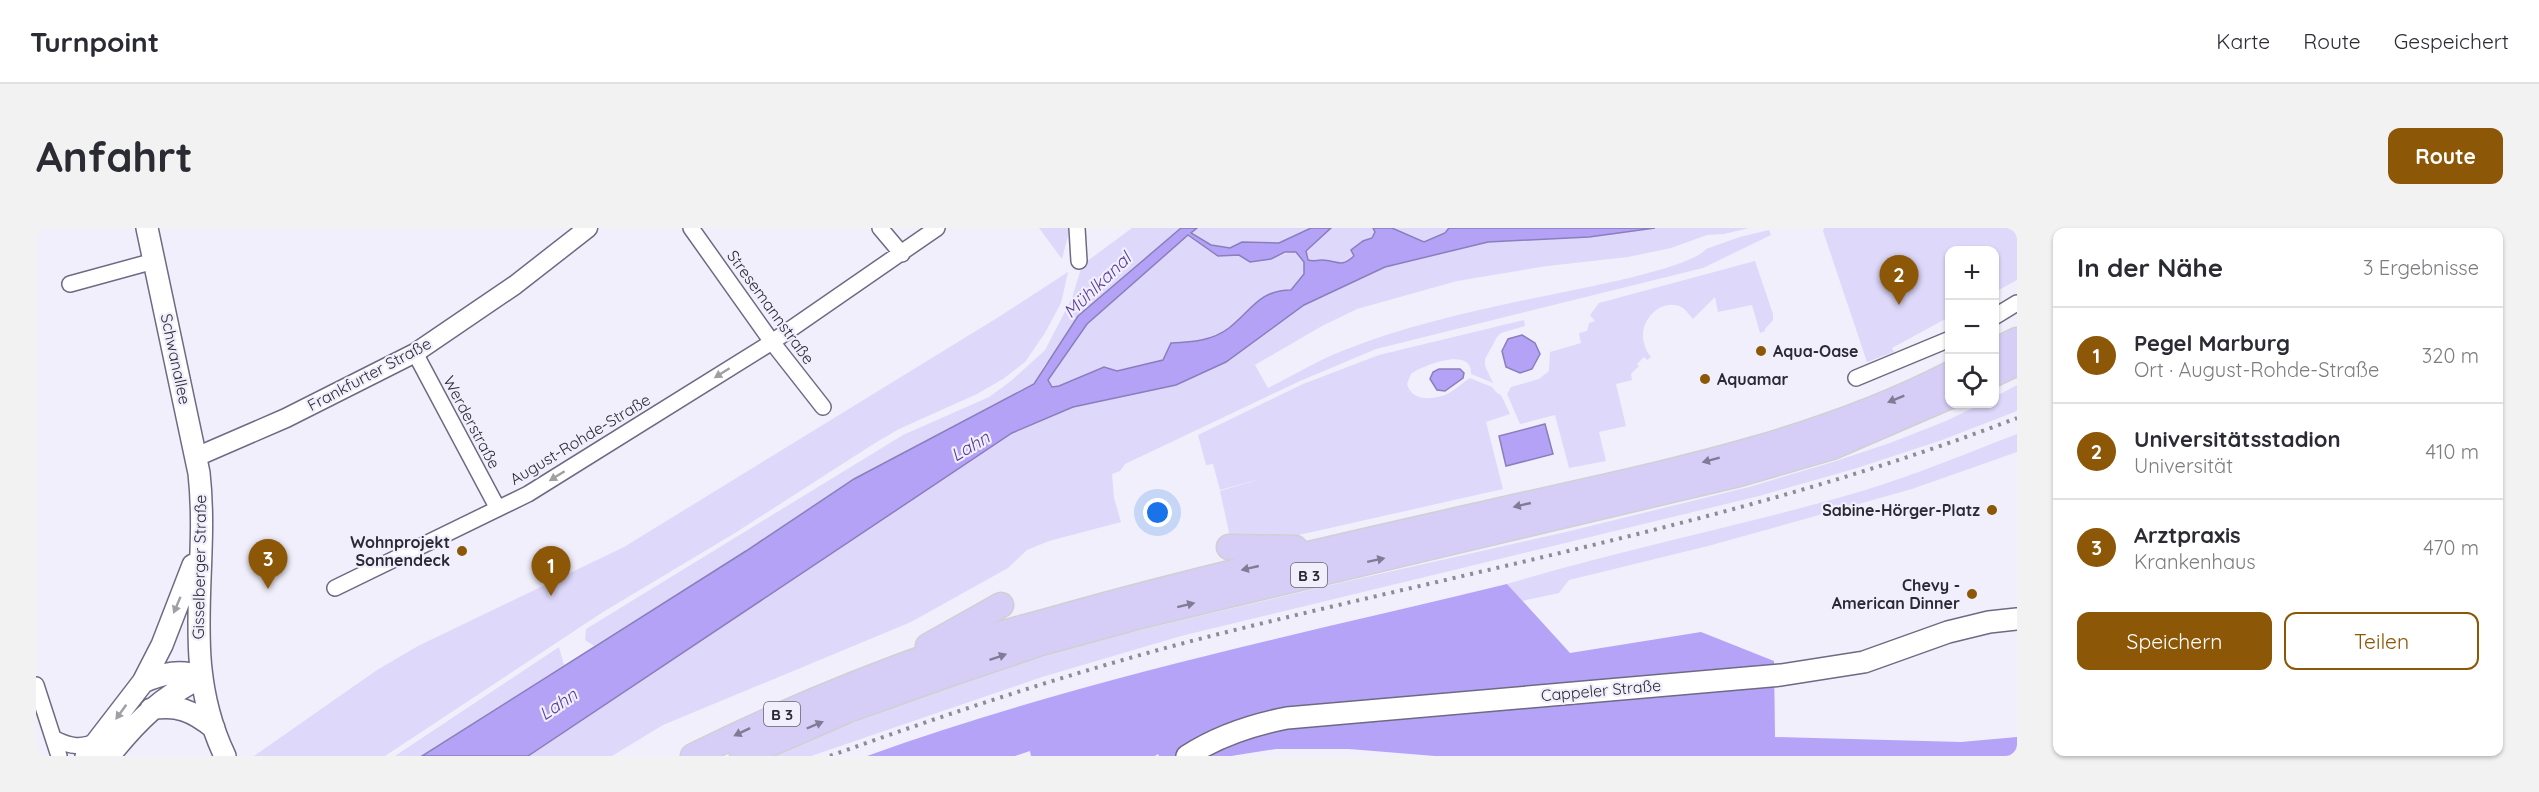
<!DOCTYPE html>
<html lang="de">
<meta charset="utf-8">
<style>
body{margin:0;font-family:Quicksand,sans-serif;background:#f2f2f3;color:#2b2b33}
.controls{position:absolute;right:18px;top:18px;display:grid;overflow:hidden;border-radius:12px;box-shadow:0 2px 4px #0004}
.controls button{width:54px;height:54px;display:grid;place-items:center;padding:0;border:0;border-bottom:2px solid #e1e1e2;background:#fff;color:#2b2b33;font:30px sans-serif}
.you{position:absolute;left:1122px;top:285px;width:21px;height:21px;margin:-15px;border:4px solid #fff;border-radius:50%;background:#1a73e8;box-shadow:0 0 0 9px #1a73e833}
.badge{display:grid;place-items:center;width:39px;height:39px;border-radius:50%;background:#8c5706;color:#fff;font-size:20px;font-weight:700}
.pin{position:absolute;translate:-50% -50px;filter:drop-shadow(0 2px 3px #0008)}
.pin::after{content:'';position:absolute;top:32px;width:21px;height:18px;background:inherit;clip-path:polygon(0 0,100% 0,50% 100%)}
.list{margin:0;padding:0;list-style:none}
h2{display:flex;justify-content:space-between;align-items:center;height:78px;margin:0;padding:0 24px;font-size:26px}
h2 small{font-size:20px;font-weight:400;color:#7c7c81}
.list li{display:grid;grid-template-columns:39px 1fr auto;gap:18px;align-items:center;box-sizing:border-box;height:96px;padding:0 24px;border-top:2px solid #e1e1e2}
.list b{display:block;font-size:22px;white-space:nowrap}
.list p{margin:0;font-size:20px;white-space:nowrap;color:#7c7c81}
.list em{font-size:20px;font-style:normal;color:#7c7c81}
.actions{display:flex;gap:12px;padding:18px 24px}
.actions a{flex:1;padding:14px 0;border:2px solid #8c5706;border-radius:12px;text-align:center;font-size:21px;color:#8c5706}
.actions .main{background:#8c5706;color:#fff}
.icon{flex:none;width:33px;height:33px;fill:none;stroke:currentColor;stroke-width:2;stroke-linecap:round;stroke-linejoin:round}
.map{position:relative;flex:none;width:1981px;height:528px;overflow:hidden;border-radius:12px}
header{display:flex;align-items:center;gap:36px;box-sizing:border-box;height:84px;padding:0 30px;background:#fff;border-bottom:2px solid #e1e1e2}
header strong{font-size:28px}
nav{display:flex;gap:33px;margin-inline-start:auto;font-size:21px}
.intro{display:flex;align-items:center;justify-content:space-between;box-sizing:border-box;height:144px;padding:0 36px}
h1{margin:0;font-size:42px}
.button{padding:15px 27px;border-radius:12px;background:#8c5706;color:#fff;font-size:21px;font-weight:700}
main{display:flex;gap:36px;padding:0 36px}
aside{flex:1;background:#fff;border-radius:12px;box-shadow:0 2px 4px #0004}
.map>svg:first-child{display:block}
.green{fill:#ded8fa}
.forest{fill:#b5a3f8}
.water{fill:#b4a2f7;stroke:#8b7ebc;stroke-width:1.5;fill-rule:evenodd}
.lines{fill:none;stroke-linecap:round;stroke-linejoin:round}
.minor-casing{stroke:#6f6a83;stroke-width:18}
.tertiary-casing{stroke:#6f6a83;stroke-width:21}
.secondary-casing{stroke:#6f6a83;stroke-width:24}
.trunk-casing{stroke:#d0d0d2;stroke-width:27}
.minor{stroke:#fff;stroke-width:15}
.tertiary{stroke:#fff;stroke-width:18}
.secondary{stroke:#fff;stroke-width:21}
.trunk{stroke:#d6cef6;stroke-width:24}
.rail{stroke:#8d8b97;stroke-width:4;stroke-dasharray:3 6;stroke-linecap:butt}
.oneway{fill:#a09fa4}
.oneway2{fill:#807c95}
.poi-dot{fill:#8c5706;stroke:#f1effb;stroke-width:2}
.labels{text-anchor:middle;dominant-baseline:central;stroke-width:4.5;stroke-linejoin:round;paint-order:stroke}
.shield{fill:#f1effb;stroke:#666470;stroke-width:1.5}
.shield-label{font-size:15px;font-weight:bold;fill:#2b2934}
.street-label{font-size:16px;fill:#2b2934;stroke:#f1effb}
.poi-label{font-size:16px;font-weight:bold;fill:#2b2934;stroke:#f1effb;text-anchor:end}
.water-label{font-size:18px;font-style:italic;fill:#5a3d9e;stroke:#f1effb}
</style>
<header>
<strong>Turnpoint</strong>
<nav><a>Karte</a><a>Route</a><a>Gespeichert</a></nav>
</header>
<div class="intro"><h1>Anfahrt</h1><a class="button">Route</a></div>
<main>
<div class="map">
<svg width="1981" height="528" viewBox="0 0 1981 528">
<rect width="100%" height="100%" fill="#f1effb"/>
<!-- green -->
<path class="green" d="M1003 0H1034L1026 31Z
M1096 0H1145L1009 136 998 156 818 251 710 323 558 418 549 412 550 401 867 207 953 169 975 153 1009 122 1036 70 1046 37Z
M1161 0H1275L1243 15 1206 14 1194 20 1175 17 1155 5Z
M1295 0H1337L1339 4 1336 10 1327 13C1316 33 1314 38 1290 33 1283 31 1278 35 1271 32L1270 22Z
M1356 0H1413L1409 5 1388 14Z
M1619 0H1713L1688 6 1671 7 1635 20 1592 29 1511 38 1421 53 1321 81 1286 98 1219 137 1232 160C1256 148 1281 133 1306 123 1394 88 1489 73 1580 53 1598 49 1661 34 1670 21L1704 9 1733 2 1735 7 1667 40 1340 121 1264 153 1089 236 1084 243 1076 246 1078 270 1085 294 1013 313 991 322 972 340 875 394 627 497 576 528H492L976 205 1037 179 1140 157 1190 134 1268 77 1349 39 1452 14 1553 9Z
M1788 0H1981V52L1959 64 1958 22H1914L1913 89 1856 120 1858 124 1831 134 1787 3Z
M1153 7 1182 27C1199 25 1224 34 1237 30 1246 28 1249 24 1260 24L1268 34V46L1255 62C1223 62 1216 82 1193 100 1176 113 1156 114 1135 115L1127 132 1081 143 1068 139 1023 158 1016 159 1012 153 1051 96Z
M1719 33 1737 86V92L1729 101V103L1724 105 1716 77 1682 84 1679 69 1657 91C1654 88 1650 82 1647 80 1624 66 1592 100 1615 129L1611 132 1608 129 1601 136 1603 138 1595 146 1596 152 1580 156 1590 198 1563 204 1570 233 1533 240 1519 187 1484 196 1471 166 1475 159 1503 151 1513 143 1514 124 1545 115 1543 105 1551 103 1553 95 1559 93 1554 87 1563 75Z
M1032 44 1025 75 1009 105 989 134 967 151 941 166 863 201 839 215 699 305 567 384 349 528H218L341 442 382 418 588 319 961 90Z
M1488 92 1489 98 1465 105 1461 109 1449 131V138L1457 155 1435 146C1437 118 1387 137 1375 146L1371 156C1376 173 1394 172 1409 167 1417 164 1426 155 1434 150L1456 159 1461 165 1465 167 1474 186 1450 194 1467 261 1245 311 1194 309 1184 263 1228 250 1184 262 1177 236 1170 237 1162 207 1267 156 1343 127Z
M1981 157V183L1906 212 1818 241 1723 268 1145 408 1006 449 775 528H728L941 448 1057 413 1308 354 1530 304 1713 259 1797 234 1854 215 1910 193 1945 176H1958L1959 169Z
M1981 206V224L1876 261 1672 318 1533 352 1523 365 1486 373 1471 356C1587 321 1706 298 1823 264 1876 248 1929 226 1981 206Z
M523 419 528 437 386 528H359Z"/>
<!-- forest -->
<path class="forest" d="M1471 356 1534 425 1665 404 1738 433 1739 509 1925 514 1981 509V528H1399L1313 521H1240L1195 528H1123L1122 526 1119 528H995L994 523 979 528H831C1039 453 1256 408 1471 356Z"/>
<!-- water -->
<path class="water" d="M1145 0H1161L1155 5 1175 17 1194 20 1206 14 1243 15 1275 0H1295L1270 23 1272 32C1278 34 1280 32 1286 32 1301 32 1304 41 1318 28L1315 22 1327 13 1336 10 1339 4 1337 0H1356L1388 14 1409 5 1413 0H1619L1553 9 1452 14 1349 39 1268 77 1190 134 1140 157 1037 179 976 205 492 528H386L710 323 818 251 998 156 1042 88ZM1152 7 1182 28 1203 27 1214 34 1235 31 1249 24H1260L1268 34V46L1255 62C1223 62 1216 82 1193 100 1176 113 1156 114 1135 115L1127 132 1081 143 1068 139 1023 158 1016 159 1012 152 1051 96Z
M1486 107 1499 115 1504 126 1496 141 1484 145 1470 139 1466 123 1472 111Z
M1403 141H1424L1428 145 1427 150 1409 163 1401 162 1394 151 1397 144Z
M1509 196 1517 226 1470 238 1463 208Z"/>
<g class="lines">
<!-- minor casing -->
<g class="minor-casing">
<path id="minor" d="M655 0 736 114 787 179
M844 0 866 26
M1041 0 1043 33
M34 56 118 33
M1958 89 1981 75
M379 125 461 279
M1820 150 1914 111
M299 360 492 266 736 114 901 0
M0 457 23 528
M19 511C35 519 45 520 62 513"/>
</g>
<!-- tertiary casing -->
<g class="tertiary-casing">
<path id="tertiary" d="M160 229 250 190 379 125 479 57 552 0"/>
</g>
<!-- secondary casing -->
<g class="secondary-casing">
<path id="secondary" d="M111 0 163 245C174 343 143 432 189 528
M107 454C128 445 144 441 166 449
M115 481C141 476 157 483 178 500
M50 528 107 454 126 417 157 337
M73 528C102 492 124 470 166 449
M1151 528C1182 508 1215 497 1251 490L1745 447 1828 434 1912 404 1953 394 1981 391"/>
</g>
<!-- trunk casing -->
<g class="trunk-casing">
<path id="trunk" d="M1958 123 1981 112
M1958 146 1981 135
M1193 319 1259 320
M892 418 965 377
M657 528C738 488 821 453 907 423 942 411 979 402 1015 392 1159 351 1306 318 1452 285 1608 249 1770 220 1914 146
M706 528 812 482 916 445 1005 415 1104 388 1703 246 1796 219 1914 168"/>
</g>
<!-- minor -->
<use href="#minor" class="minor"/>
<!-- tertiary -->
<use href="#tertiary" class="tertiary"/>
<!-- secondary -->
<use href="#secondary" class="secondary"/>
<!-- trunk -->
<use href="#trunk" class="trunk"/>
<!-- rail -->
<path class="rail" d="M794 528C916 484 1040 443 1167 410 1439 341 1718 291 1981 190"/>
</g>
<!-- one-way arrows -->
<defs><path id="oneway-solid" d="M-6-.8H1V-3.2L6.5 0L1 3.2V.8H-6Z" transform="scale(1.5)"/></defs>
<g class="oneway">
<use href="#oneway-solid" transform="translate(686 145) rotate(148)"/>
<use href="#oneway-solid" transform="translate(521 248) rotate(148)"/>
<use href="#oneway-solid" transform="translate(141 377) rotate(113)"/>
<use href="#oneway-solid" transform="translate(85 484) rotate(126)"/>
</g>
<g class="oneway2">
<use href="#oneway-solid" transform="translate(1860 171) rotate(158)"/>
<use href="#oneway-solid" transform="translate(1675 232) rotate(165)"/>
<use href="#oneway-solid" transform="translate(1486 277) rotate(167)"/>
<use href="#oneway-solid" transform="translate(1340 332) rotate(-12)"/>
<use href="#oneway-solid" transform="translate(1214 340) rotate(167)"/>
<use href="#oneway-solid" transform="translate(1150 377) rotate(-14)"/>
<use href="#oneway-solid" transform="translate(962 429) rotate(-19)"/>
<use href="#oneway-solid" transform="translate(779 497) rotate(-23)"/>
<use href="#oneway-solid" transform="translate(706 504) rotate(154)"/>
</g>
<!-- markers -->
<g class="poi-dot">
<circle cx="1725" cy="123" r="6"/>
<circle cx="1669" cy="151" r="6"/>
<circle cx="1956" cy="282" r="6"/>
<circle cx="426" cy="323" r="6"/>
<circle cx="1936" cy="366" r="6"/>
</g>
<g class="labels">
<!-- shield labels -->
<g class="shield">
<rect x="1255" y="335" width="36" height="24" rx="4.5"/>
<rect x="728" y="474" width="36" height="24" rx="4.5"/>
</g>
<g class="shield-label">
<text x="1273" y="347">B 3</text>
<text x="746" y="486">B 3</text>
</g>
<!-- street labels -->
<g class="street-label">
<text transform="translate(735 79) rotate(54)">Stresemannstraße</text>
<text transform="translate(140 131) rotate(78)">Schwanallee</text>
<text transform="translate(333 146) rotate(-28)">Frankfurter Straße</text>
<text transform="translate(436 194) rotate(62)">Werderstraße</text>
<text transform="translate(544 211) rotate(-31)">August-Rohde-Straße</text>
<text transform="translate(163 339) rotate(-89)">Gisselberger Straße</text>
<text transform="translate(1565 462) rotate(-5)">Cappeler Straße</text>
</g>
<!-- poi labels -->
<g class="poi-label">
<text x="1737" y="123" text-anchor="start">Aqua-Oase</text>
<text x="1681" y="151" text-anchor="start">Aquamar</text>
<text x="1944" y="282">Sabine-Hörger-Platz</text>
<text x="414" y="314">Wohnprojekt<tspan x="414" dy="18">Sonnendeck</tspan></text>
<text x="1924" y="357">Chevy -<tspan x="1924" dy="18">American Dinner</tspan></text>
</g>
<!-- water labels -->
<g class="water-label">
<text transform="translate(1061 57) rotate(-44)">Mühlkanal</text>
<text transform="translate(934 218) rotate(-30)">Lahn</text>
<text transform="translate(522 476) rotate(-34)">Lahn</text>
</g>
</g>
</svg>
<div class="controls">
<button>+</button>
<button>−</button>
<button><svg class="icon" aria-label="locate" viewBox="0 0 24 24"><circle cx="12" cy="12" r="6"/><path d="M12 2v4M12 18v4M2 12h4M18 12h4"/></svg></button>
</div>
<div class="you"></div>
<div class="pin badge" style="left:515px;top:368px">1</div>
<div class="pin badge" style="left:1863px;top:77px">2</div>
<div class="pin badge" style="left:232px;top:361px">3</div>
</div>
<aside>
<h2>In der Nähe<small>3 Ergebnisse</small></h2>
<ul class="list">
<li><span class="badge">1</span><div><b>Pegel Marburg</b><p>Ort · August-Rohde-Straße</p></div><em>320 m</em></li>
<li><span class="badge">2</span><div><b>Universitätsstadion</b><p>Universität</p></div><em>410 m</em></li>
<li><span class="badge">3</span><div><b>Arztpraxis</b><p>Krankenhaus</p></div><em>470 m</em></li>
</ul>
<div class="actions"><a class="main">Speichern</a><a>Teilen</a></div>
</aside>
</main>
